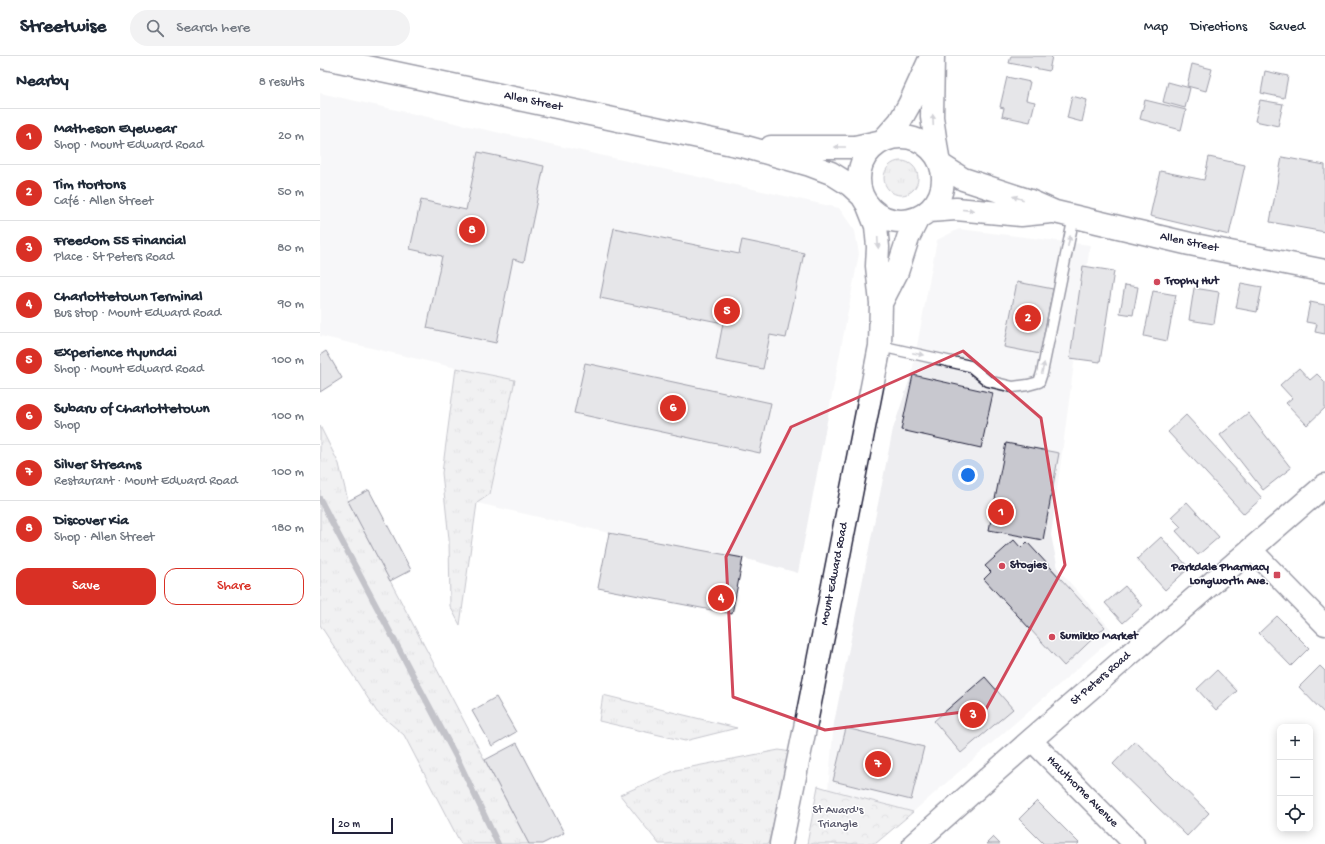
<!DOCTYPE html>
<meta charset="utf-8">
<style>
body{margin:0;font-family:"Gochi Hand",sans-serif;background:#f2f2f3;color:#1f2937}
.controls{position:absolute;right:12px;bottom:12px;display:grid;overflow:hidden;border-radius:8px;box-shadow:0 2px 10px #0003}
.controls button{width:36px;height:36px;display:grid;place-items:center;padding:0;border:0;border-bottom:1px solid #e0e1e3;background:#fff;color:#1f2937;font:20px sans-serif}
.scale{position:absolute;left:12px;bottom:10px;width:61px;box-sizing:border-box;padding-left:4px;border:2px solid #22223b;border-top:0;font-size:11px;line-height:14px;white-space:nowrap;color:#22223b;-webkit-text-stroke:3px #fff;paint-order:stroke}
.you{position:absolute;left:648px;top:419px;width:14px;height:14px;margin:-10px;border:3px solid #fff;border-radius:50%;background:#1a73e8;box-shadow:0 0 0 6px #1a73e833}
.badge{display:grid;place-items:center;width:26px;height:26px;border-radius:50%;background:#d93025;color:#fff;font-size:13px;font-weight:700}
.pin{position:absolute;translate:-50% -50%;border:2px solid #fff;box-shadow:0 1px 4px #0006}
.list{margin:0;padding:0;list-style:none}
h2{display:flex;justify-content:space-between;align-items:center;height:52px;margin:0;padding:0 16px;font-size:17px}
h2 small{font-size:13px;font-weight:400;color:#747a83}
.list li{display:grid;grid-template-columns:26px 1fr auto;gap:12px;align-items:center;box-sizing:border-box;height:56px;padding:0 16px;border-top:1px solid #e0e1e3}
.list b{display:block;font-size:15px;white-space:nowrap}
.list p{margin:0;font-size:13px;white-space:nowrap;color:#747a83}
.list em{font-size:13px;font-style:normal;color:#747a83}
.actions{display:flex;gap:8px;padding:12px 16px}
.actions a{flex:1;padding:9px 0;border:1px solid #d93025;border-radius:12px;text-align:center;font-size:14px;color:#d93025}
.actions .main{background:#d93025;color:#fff}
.icon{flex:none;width:22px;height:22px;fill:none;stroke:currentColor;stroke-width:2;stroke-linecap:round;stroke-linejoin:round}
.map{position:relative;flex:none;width:1005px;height:788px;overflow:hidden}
header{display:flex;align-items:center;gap:24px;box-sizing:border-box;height:56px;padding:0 20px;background:#fff;border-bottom:1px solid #e0e1e3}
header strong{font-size:19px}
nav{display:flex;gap:22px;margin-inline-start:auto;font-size:14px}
.search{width:280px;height:36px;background:#f2f2f3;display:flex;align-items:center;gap:10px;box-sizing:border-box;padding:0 14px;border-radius:22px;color:#747a83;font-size:15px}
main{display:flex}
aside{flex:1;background:#fff}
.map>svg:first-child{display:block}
.built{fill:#eeeef1}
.grass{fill:url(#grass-tufts);stroke:#80808e}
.forest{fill:url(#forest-crowns);stroke:#80808e}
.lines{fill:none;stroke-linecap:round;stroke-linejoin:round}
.stream{stroke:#7a7a88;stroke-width:6}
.building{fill:#c8c8cf;stroke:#22223b}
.service-casing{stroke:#22223b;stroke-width:13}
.minor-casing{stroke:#22223b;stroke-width:23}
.tertiary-casing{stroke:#22223b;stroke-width:25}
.primary-casing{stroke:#22223b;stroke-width:25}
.service{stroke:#fff;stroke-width:10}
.minor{stroke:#fff;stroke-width:20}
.tertiary{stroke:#fff;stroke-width:22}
.primary{stroke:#fff;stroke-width:22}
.oneway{fill:#9c9ca7}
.marked{fill:none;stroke:#d1495b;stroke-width:3;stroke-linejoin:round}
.poi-dot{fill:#d1495b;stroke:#fff;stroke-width:1.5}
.labels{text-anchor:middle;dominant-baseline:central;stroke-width:3;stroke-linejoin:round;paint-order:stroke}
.street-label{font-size:12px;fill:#22223b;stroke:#fff}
.poi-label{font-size:12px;font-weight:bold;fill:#22223b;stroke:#fff;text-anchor:start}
.park-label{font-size:12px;fill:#5b5b6d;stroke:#fff}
</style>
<header>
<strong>Streetwise</strong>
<div class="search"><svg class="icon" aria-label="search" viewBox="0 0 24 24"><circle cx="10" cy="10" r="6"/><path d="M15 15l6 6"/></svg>Search here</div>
<nav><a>Map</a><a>Directions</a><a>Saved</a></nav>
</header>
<main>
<aside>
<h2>Nearby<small>8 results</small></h2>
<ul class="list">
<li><span class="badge">1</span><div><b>Matheson Eyewear</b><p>Shop · Mount Edward Road</p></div><em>20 m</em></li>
<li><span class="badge">2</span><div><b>Tim Hortons</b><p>Café · Allen Street</p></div><em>50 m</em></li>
<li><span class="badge">3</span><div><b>Freedom 55 Financial</b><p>Place · St Peters Road</p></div><em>80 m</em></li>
<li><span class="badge">4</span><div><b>Charlottetown Terminal</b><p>Bus stop · Mount Edward Road</p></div><em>90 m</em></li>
<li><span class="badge">5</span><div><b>Experience Hyundai</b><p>Shop · Mount Edward Road</p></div><em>100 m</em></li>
<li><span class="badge">6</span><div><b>Subaru of Charlottetown</b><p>Shop</p></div><em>100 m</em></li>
<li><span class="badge">7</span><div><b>Silver Streams</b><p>Restaurant · Mount Edward Road</p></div><em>100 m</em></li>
<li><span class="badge">8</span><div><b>Discover Kia</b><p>Shop · Allen Street</p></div><em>180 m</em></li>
</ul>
<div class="actions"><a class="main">Save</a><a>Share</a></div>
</aside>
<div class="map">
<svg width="1005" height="788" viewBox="0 0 1005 788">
<defs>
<pattern id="grass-tufts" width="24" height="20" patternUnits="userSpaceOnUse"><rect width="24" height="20" fill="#dfdfe2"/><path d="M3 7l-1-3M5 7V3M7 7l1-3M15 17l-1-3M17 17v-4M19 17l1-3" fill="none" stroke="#bfbfc3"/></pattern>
<pattern id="forest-crowns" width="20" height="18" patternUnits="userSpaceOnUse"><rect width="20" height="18" fill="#dfdfe2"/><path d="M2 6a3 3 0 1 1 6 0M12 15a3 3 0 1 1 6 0" fill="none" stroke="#bfbfc3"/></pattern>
</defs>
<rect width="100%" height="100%" fill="#fff"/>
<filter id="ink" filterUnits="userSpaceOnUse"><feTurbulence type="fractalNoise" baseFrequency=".025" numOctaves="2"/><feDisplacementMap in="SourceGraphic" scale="8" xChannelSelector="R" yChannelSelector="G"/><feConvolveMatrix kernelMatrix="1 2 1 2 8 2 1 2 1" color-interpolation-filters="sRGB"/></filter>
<g filter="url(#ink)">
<!-- built -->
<path class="built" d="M0 37 519 152 535 175 539 198 478 517 423 502 289 477 157 447 195 324 136 312 0 280Z
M639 173 770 189 731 479 738 513 796 579 593 756 508 733 514 667 573 373 592 316 617 184Z"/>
<!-- grass -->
<path class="grass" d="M564 122a17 17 0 1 1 34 0a17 17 0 1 1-34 0Z
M136 312 195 324 170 438 157 447 140 569 130 550 129 483 122 417Z
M0 370 19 408 28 445 209 788H141L84 679 57 656 0 569Z
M283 639 417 672 365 685 279 665Z
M459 694 471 696 448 788H339L300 739 356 714Z"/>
<!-- forest -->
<path class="forest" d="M498 730 508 733 593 756 555 788H487Z"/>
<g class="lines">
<!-- stream -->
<path class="stream" d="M0 443 17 476 140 708 178 788"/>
</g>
<!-- building -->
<path class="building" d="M691 0H732L729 15 689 7Z
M872 8 892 13 886 35 867 30Z
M945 15 968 20 964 42 941 37Z
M687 21 710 26 706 44 715 46 710 66 682 60 684 52 680 51Z
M848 26 870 32 865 52 843 46Z
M752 40 767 44 762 66 747 62Z
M825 44 866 54 861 74 820 63Z
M940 44 963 48 958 70 935 65Z
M158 96 224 110 204 206 193 203 176 287 107 272 122 200 90 193 101 144 146 154Z
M889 101 925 109 909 179 830 160 840 115 884 124Z
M962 101 1005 109V176L950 166Z
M294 172 419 198 422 184 484 197 466 282 450 279 443 313 396 304 403 267 280 242Z
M763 210 794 215 780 306 750 302Z
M697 226 733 233 720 298 684 291Z
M921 227 942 231 937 256 916 252Z
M805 229 818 231 813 259 800 257Z
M874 232 899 236 894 268 869 264Z
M833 235 856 239 847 285 824 280Z
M990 246 1005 249V278L995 276 997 268 986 266Z
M6 295 22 322 0 336V299Z
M265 307 451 347 440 397 254 357Z
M979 312 990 324 997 318 1005 326V352L987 369 966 347 972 342 960 329Z
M593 319 673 337 661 392 581 374Z
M928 357 971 412 943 434 900 379Z
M866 359 942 442 924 458 848 376Z
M686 387 739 397 723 484 669 474Z
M49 434 91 514 70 525 28 445Z
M867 446 899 481 878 499 856 475 861 471 851 461Z
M289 477 423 502 412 558 278 532Z
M841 481 869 512 845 534 817 503Z
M694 484 701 492 707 486 785 571 744 610 664 523 671 516 665 510Z
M805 530 822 550 803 567 785 547Z
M957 560 989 592 971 610 939 577Z
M1000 610 1005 615V658L979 631Z
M897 614 917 635 896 654 877 633Z
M665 621 693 653 641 697 614 665Z
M176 641 196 676 172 690 152 655Z
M526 672 604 691 591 744 513 725Z
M815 685 889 757 867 780 793 708Z
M197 687 244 777 222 788H209L165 704Z
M717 745 759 787 758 788H724L699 763Z
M673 781 680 788H666Z"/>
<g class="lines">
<!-- service casing -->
<g class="service-casing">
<path id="service" d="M560 290 650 310 668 325 693 331 708 329 719 326 722 317 754 160"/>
</g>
<!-- minor casing -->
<g class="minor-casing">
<path id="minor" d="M931 493 1005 569
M711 684 814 788"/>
</g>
<!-- tertiary casing -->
<g class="tertiary-casing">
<path id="tertiary" d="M613 0 612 61 618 102
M0 1 426 91 490 109 511 117 530 129 542 140
M539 123a42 42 0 1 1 84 0a42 42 0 1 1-84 0Z
M564 83 580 65 589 49 610 3
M451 91H535L558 86
M621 109 643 123 710 145 735 156 870 188 1005 215
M609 155 636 153 701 159 731 156
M561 247 577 216 588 182 598 162
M461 788 485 672 560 290 561 247 557 210 558 191 556 170 548 150"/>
</g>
<!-- primary casing -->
<g class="primary-casing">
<path id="primary" d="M594 788 711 684 1005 429"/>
</g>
<!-- service -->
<use href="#service" class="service"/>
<!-- minor -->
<use href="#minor" class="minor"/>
<!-- tertiary -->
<use href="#tertiary" class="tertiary"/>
<!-- primary -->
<use href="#primary" class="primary"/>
</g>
<!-- one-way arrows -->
<defs><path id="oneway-solid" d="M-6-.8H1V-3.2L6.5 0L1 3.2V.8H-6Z"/></defs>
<g class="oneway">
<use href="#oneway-solid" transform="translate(613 64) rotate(-93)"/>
<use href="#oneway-solid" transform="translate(520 91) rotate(180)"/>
<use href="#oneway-solid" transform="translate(698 142) rotate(-163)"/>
<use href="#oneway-solid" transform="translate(648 154) rotate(5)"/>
<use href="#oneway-solid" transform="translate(749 185) rotate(-78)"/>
<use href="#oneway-solid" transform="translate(558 187) rotate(87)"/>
<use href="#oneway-solid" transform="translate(598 298) rotate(12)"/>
<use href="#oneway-solid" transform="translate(723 312) rotate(-77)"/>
</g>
</g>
<!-- marked area -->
<path d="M0 0H1005V788H0ZM643 295 721 362 745 509 666 653 505 674 413 641 406 501 471 371Z" fill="#fff" fill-opacity=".55" fill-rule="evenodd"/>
<path class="marked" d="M643 295 721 362 745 509 666 653 505 674 413 641 406 501 471 371Z"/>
<!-- markers -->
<g class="poi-dot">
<circle cx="837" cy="226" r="4"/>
<circle cx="682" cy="510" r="4"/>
<rect x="953" y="515" width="8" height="8" rx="2"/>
<circle cx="732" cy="581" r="4"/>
</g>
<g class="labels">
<!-- street labels -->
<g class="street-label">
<text transform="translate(213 46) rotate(12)">Allen Street</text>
<text transform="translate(869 187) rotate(12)">Allen Street</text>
<text transform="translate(515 518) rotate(-79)">Mount Edward Road</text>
<text transform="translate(781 623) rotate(-41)">St Peters Road</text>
<text transform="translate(762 736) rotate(45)">Hawthorne Avenue</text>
</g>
<!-- poi labels -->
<g class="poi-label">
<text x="845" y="226">Trophy Hut</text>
<text x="690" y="510">Stogies</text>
<text x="949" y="512" text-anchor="end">Parkdale Pharmacy<tspan x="949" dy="14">Longworth Ave.</tspan></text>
<text x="740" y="581">Sumikko Market</text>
</g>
<!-- park labels -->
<g class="park-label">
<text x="518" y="755">St Avard's<tspan x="518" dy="14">Triangle</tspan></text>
</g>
</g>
</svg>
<div class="controls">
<button>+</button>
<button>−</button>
<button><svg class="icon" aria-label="locate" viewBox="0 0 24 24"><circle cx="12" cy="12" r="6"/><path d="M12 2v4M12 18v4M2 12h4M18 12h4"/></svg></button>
</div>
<div class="scale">20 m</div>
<div class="you"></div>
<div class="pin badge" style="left:681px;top:456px">1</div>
<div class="pin badge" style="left:708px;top:262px">2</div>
<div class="pin badge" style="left:653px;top:659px">3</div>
<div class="pin badge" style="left:401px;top:542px">4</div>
<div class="pin badge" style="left:407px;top:255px">5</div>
<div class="pin badge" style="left:353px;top:352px">6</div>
<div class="pin badge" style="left:558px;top:708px">7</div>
<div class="pin badge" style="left:152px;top:174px">8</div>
</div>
</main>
